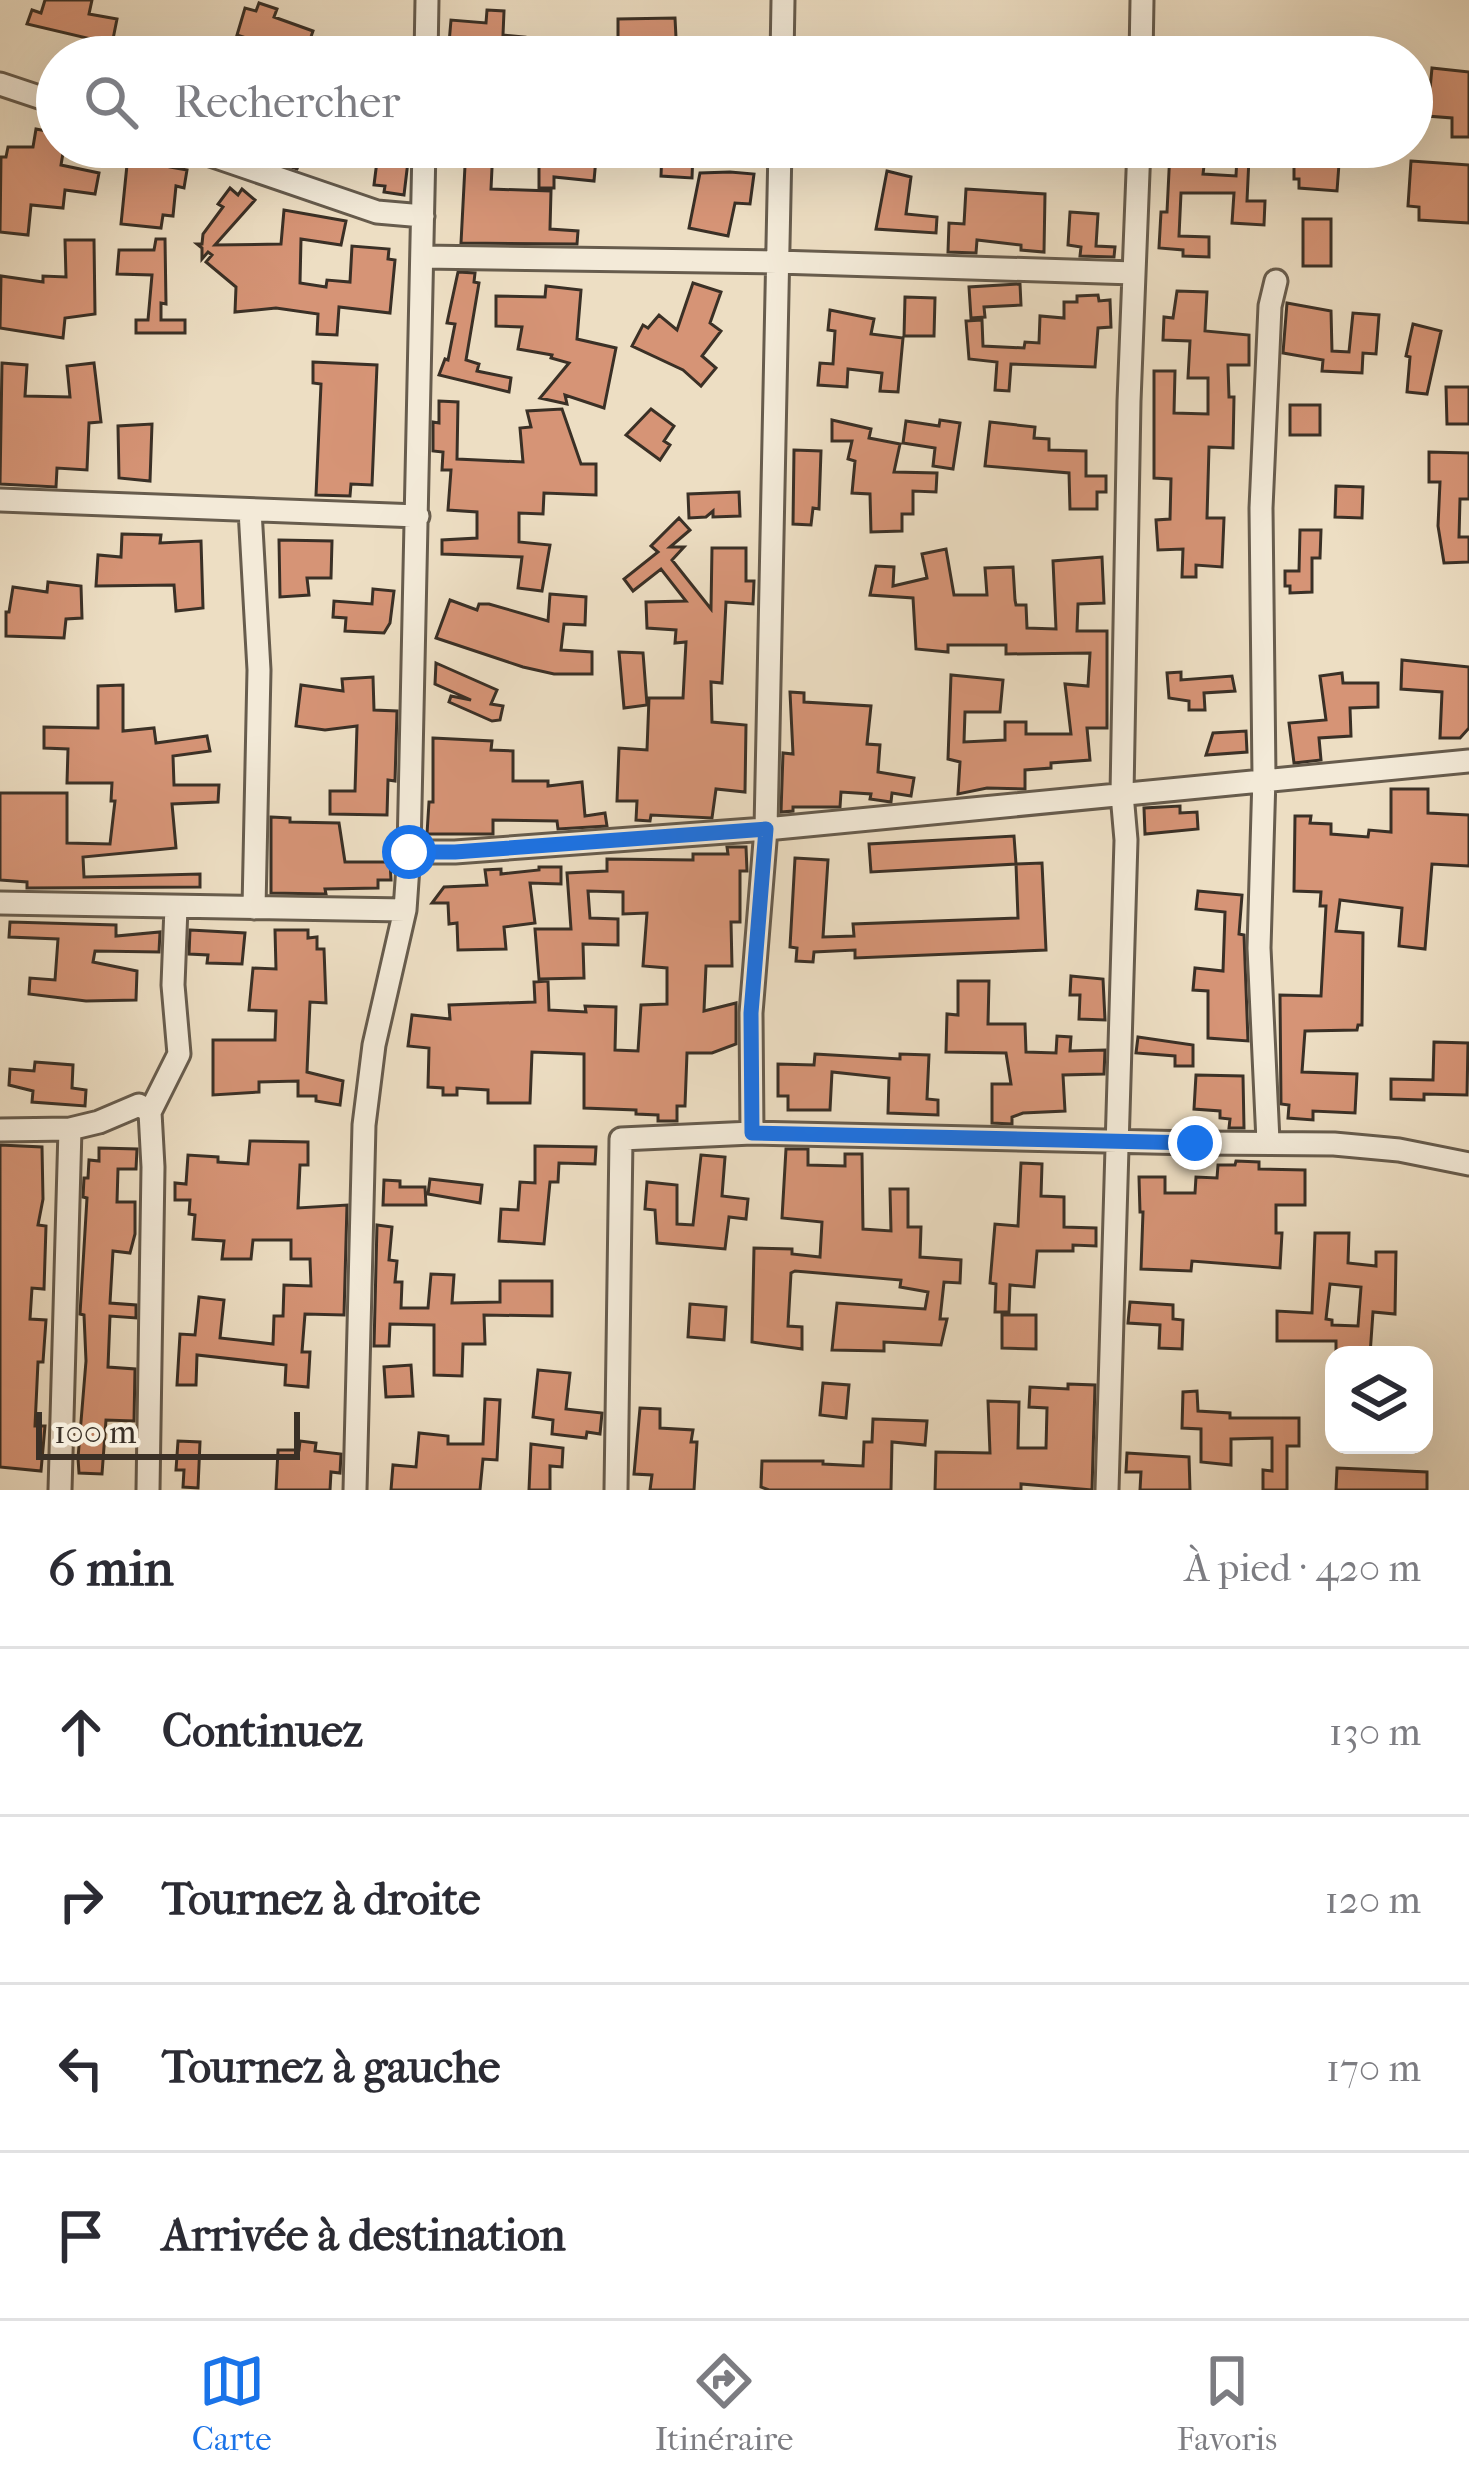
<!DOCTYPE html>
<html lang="fr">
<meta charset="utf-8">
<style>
body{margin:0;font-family:"IM FELL French Canon",serif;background:#f7f7f7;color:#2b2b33}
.controls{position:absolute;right:36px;bottom:36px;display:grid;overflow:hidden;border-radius:24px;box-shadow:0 12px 48px #0002}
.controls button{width:108px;height:108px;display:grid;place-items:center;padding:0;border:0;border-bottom:3px solid #e1e1e2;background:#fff;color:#2b2b33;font:60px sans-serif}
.scale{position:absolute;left:36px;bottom:30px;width:264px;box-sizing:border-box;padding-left:12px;border:6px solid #3a3026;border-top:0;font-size:33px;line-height:42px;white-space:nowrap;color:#3a3026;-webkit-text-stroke:9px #f3ead8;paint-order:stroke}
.stop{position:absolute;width:36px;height:36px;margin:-27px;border:9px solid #1a73e8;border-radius:50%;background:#fff}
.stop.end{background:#1a73e8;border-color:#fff;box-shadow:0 3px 12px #0008}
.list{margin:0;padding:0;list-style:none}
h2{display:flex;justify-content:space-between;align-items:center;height:156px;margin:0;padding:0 48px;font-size:51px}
h2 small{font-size:39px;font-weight:400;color:#7c7c81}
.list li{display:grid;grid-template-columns:78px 1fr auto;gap:36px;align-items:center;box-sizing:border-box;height:168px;padding:0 48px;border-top:3px solid #e1e1e2}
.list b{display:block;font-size:45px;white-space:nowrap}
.list em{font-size:39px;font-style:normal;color:#7c7c81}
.icon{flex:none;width:66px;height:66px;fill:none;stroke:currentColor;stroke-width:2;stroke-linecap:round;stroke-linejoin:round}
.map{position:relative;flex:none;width:1469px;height:1490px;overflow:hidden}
.search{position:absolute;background:#fff;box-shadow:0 12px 48px #0002;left:36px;right:36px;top:36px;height:132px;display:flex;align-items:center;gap:30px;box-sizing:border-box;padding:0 42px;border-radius:66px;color:#7c7c81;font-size:45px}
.sheet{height:828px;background:#fff}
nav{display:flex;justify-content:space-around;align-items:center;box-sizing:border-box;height:168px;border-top:3px solid #e1e1e2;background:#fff;font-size:33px;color:#7c7c81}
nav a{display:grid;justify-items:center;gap:6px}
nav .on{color:#1a73e8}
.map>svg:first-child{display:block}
.building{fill:#d69476;stroke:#3a3026;stroke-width:3;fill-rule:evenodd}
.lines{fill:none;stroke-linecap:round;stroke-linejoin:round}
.street-casing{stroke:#675c4d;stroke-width:27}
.street{stroke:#f3ead8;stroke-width:21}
.route{stroke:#1a73e8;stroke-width:15}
</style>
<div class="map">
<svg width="1469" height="1490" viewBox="0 0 1469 1490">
<rect width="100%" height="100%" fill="#eddec3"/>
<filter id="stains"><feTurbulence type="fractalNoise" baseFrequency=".00167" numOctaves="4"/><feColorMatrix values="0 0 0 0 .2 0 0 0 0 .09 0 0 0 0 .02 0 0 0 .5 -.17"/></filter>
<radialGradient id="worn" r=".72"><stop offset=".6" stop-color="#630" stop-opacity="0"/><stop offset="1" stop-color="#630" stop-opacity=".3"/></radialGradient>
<!-- building -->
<path class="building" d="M45 0H92L89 14 117 19 112 44 27 24 32 10 41 13Z
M259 3 277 9 274 17 313 31 304 57 263 44 259 57H239L246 38 237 35 245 8 256 11Z
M487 10 504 11 503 35 525 37 524 54 496 52 495 57H475L476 45 449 43 451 20 486 23Z
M675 18 677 57H618V19Z
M1432 68 1469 72V137H1452V118L1414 115 1416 88 1430 89Z
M36 129 57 133V147H64L61 165 99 173 95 194 65 190 63 208 31 205 28 235 0 232 1 157H6L8 147H33Z
M109 147H144L143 155 171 158 170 167 187 170 184 188 176 186 173 216 163 215 161 228 121 224 127 165 107 163Z
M241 147H306L297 169 288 166 289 156 283 164Z
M344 147H391L390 150 409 153 404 195 384 192 385 186 374 185 377 161 344 150Z
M457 147H493L491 189 551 191 550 229 578 231 577 244 461 243 465 166H456Z
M539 147H597L594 181 554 177V188H539Z
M1301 147H1346L1345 164H1339L1337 191 1299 188V179H1294V165H1300Z
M662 149 693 151 692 178 661 176Z
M1170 151 1187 152V165L1204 166 1203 174 1236 176 1237 157 1249 158 1247 201H1265L1264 225 1232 223 1234 193H1181L1179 236 1209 237V257L1183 256V250L1159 248 1161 212H1167Z
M1411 161 1469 165V223L1419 220V207L1408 206Z
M887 171 911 177 906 214 937 217 936 233 876 229Z
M730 172 754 174 750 204 735 203 728 236 689 228 700 173Z
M230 188 238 195 242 189 255 200 215 245 281 244 284 210 346 221 341 245 301 239 300 283 326 287 327 280 350 282 352 246 389 249 388 259 395 260 390 313 339 307 337 335 317 334 318 314 276 308 235 312 236 287 206 262 212 255 208 252 202 259V248L197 244H202L203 234 223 207 218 204Z
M966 189 1045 194 1044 252 1021 250V245L977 240 976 253 948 252 949 223 964 224Z
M1070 212 1098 214 1096 246 1115 247 1114 257 1080 256 1081 247 1068 245Z
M1303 219H1331V266H1303Z
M156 239H165L166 304 161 303V320H185V333H136V320H148L152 275 117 274 119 250H154Z
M65 240H94L95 314 65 318 63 338 0 328 1 276 43 282V276L66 277Z
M458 272 475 273 474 282 479 283 466 360 479 364 477 371 511 378 509 392 439 375 445 359 448 360 455 324 447 323Z
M693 283 721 292 710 323 721 331 702 356 716 368 701 386 683 370 632 346 643 325 648 328 659 315 677 330Z
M1020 284 1021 305 984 307 985 317 971 318 969 287Z
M546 286 581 290 577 339 616 348 604 408 565 395 567 404 540 398 569 363 551 358 552 355 518 349 522 327 496 326V296L545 297Z
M1177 291 1207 292 1205 331 1249 335V365H1228L1229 397H1234L1233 448 1209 447 1207 518H1224L1222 567 1196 565V577H1182L1183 549 1158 550 1156 520 1170 519 1171 479 1154 478V371H1175L1174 413 1208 414V378H1188L1190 341 1163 340 1164 317 1173 318Z
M1098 295 1099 301 1110 300 1111 327 1098 328 1095 367 1011 364 1009 391 995 390 997 362 969 359 966 321 982 320 983 346 1024 348 1025 342 1039 343 1040 316 1064 318V302H1077V296Z
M905 297 935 298 934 336H904Z
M1287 303 1331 311 1332 351 1349 352 1353 313 1379 315 1376 354 1363 353 1362 373 1322 371 1323 360 1283 353Z
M830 310 874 319 871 334 903 338 898 392 880 391 882 373 848 369 847 387 818 385 820 363 833 364 835 331 828 330Z
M1413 324 1441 331 1427 394 1407 392 1410 357 1406 356Z
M313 362 377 365 372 485 351 484 350 496 316 495 321 384 313 383Z
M2 363 27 365 25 396 70 397 67 366 94 363 101 422 89 423 87 470 57 468 56 487 0 484Z
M1446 387H1469V424H1447Z
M439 401 458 402 457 459 523 462 520 428 531 427 527 411 562 409 581 464H596V495L544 493 543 514 519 513V542L550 545 542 591 518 588 522 557 442 554V540L477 538V512L448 510 451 470H442L443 452 433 451V422L439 423Z
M1290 405H1320V435H1290Z
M651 409 674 426 664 441 670 445 660 460 626 435Z
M832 420 871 429 869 438 900 444 894 472 937 473 936 492 913 491V514H902V531L871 532 870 494 852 493 855 461 848 459 852 441H832Z
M940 420 960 423 953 469 933 466 935 448 903 443 906 421 939 426Z
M990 422 1035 427 1034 438 1049 439V450L1086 451V476H1106V492H1097V509H1070L1069 473 985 466Z
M152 424 150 481 119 478 118 426Z
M794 450 821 451 819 509 813 508 811 525 793 524Z
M1429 452 1469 453V499H1460L1459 537H1469V562L1444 563 1438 526 1440 482H1429Z
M1336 486 1363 487 1362 518 1335 517Z
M739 492 740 516 713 517V511L706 517 689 518 688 494Z
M679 518 690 530 670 547H684L672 560 711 609 712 548H746V581H754L753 604 726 602 722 683 711 682 712 722 746 725 745 792 716 789 712 818 651 815 650 821 636 820 637 801H617L619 748 647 750 649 698H683L686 642 675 643 676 630 647 628 646 602 686 601 661 569 633 591 624 579 658 552 651 546Z
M1300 530H1321L1320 558H1312V592L1290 593V586H1285V571H1299Z
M122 534 161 535 160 543 201 541 203 608 176 611 174 585 96 586 98 555 121 557Z
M279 540 332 541 331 578H307L309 595 280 597Z
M946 549 954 595H987L985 568 1013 567 1015 600 1016 605H1026L1027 628 1056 629 1053 561 1102 557 1104 603 1078 604 1077 631H1107V728H1087L1090 760 1051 763V768L1025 770V789L987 788 958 794 960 762 948 759 951 675 1003 680 1000 712H965L964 742 1005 740V722H1026V734H1071L1065 684 1088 686 1090 653 1006 654V645H948V652L916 649 913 598 870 595 876 566 894 567 893 586 927 578 922 554Z
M48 582 81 586 82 618 66 619 64 638 6 636V612H9L13 587 47 592Z
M373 589 394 591 390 623 384 633 345 631 346 618 333 617 334 601 372 604Z
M550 594 586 597 585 625 564 624 561 650 592 652V674H554L523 667 436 638 450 600 477 610 479 604H489L548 621Z
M619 652 643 653 647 705 624 708Z
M1402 660 1469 667V728L1460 738H1440L1442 692 1401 689Z
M436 663 497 690 491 704 503 706 500 720 492 721 449 702 451 696 471 700 435 684Z
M1181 672V680L1232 676 1235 691 1204 693 1205 710H1189V701L1169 698 1167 673Z
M1342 673 1343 683H1378V707L1350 708 1351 736 1319 738 1321 760 1294 763 1289 723 1326 720 1320 676Z
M373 677 374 710 397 711 395 781 388 780 387 815 330 814V791H355L357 726 325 730 296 726 301 685 343 691 342 679Z
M123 685V731L154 728 156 743 207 736 210 751 173 756 174 785H219L218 802 172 804 176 848 83 857 84 877 200 874V887L27 888V882L0 880V793H67V843L110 844 115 801H111L112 783H67L68 749 44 748V727L98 728V686Z
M790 692 804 693V702L871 706 867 744 880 745 878 772 914 778 911 796 892 793 891 802 870 799 871 794 841 792 840 807H793V811L781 812 783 753 793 754Z
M1246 731 1247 752 1206 755 1213 733Z
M433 738 492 741 491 750 513 751V781H548V786L582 782 585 816 605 813 607 826 558 829 557 821 493 820V834H427L429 802H433Z
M1391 789H1428V813L1469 815V866L1432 864 1425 949 1399 946 1402 908 1340 900 1336 931 1363 933 1362 1025H1358L1357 1030 1305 1031 1302 1072 1357 1074 1355 1113 1313 1111V1120L1288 1118 1289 1105 1281 1104 1280 995 1321 996 1326 906H1320L1321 892 1294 891 1295 816H1311L1310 823 1331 824V834L1368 837 1369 830 1391 832Z
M1180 806V813L1197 812 1198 829 1145 834 1144 808Z
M271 817 290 818V822L339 823 345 862H390L391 880H378V888L325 889 326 894 271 893Z
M1014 836 1016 864 871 872 869 844Z
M727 847H746L747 871H740V922H731L732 966H706L704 1011 736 1003V1044L712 1053H687L685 1106H677V1121H658V1115L636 1114V1110L584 1108V1054L532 1052 530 1103H488V1090L457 1088V1095H443V1088L428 1087 429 1048 408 1046 412 1015 450 1019 449 1005 535 1002 534 982 548 981 549 1010 586 1012 585 1006 616 1007 615 1050 638 1051 641 1005 667 1004V968L643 966 647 913 623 914V892L588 891 590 918 618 919V945L583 944 584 978 539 979 535 929H571L567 873 607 871V859L693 860V854H728Z
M795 858 828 860 823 937 854 936 853 924 1018 918 1016 864 1042 863 1046 950 855 958V950L814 952 813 962 796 961 797 948 790 947Z
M539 867H561V884L530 883 535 923 504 927 506 949 458 950 457 923 449 924 448 903H432L444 887 487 885 485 870 501 869V874L539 870Z
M1198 891 1242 895 1239 934 1244 935 1248 1041 1208 1038V991L1193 990 1195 968 1223 971 1225 912 1196 909Z
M10 922 116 925V936L160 932 159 952 95 951 93 962 137 971 136 1000 86 1001 29 994 30 978 55 980 58 939 9 937Z
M190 930 245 933 242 964 207 963 208 955 189 954Z
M275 930H308V938L317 937V949H324L326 1003 310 1002 307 1072 343 1081 340 1105 316 1101V1096H298V1081L259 1082V1092L213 1095V1040H275L276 1011 249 1010 253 968 276 969Z
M1071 976 1103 979 1105 1020 1079 1019 1080 995H1070Z
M958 981H989L988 1024H1025L1026 1052 1056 1053 1057 1036 1071 1037 1070 1051 1105 1050 1104 1074 1063 1075 1065 1111 1023 1113 1012 1117V1124L992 1123V1084H1011L1006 1053 946 1052 947 1014 958 1015Z
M1138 1037 1193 1045V1066H1175V1056L1136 1053Z
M1434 1042 1468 1043 1467 1095 1424 1094V1100L1391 1099V1079L1433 1080Z
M815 1054 900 1059V1054L929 1055 927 1099 938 1100V1115L888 1113 889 1078 832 1072 830 1110H788V1096H778V1064L814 1065Z
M35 1062 73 1065 72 1088 86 1090 85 1106 32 1102 33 1091 9 1085 10 1069 34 1071Z
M1196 1075 1243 1076 1244 1128H1229L1230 1119 1220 1118V1111L1194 1109Z
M250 1141 308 1142V1165H300L298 1208 347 1205 344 1315 305 1314 302 1352H310L308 1387 285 1385 286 1365 197 1355 196 1385H177L180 1334 195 1335 199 1297 224 1300 220 1338 273 1344 274 1316H283L284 1285 311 1286 310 1259H291V1240H253L251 1259H222L224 1241 193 1239 195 1215 189 1214 190 1200H175V1183L186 1184 188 1155 218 1157V1162L248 1164Z
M0 1145 42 1147 43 1199 38 1225 46 1226 44 1289 32 1288 30 1319 46 1320 43 1362H38L35 1426H45L41 1471 0 1467Z
M535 1146 596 1147 595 1164 559 1163 558 1182H550L544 1244 499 1241 501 1209 518 1210 520 1182 535 1183Z
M99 1148 137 1149 136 1169H118L117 1202H135V1234L130 1253 113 1251 110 1303 136 1305V1318L110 1316 108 1367 135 1369 134 1421 106 1420 102 1474 79 1473 78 1458 86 1361 84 1315 80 1314 87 1198 83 1197 84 1178H88L89 1160 99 1161Z
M786 1149H808V1165L845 1166V1154H862L863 1229 891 1231 890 1189H908V1227H921L920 1257 961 1260 960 1283 944 1282 940 1319H947L941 1345 884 1342V1351L832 1350 837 1303 925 1309 928 1292 900 1287 901 1280 795 1271 791 1273 788 1326 802 1327V1349L752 1342 754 1248 792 1249V1254L820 1257 822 1222 782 1218Z
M701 1155 725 1157 722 1196 748 1199 746 1219 729 1217 725 1249 657 1243 655 1210 645 1209 647 1182 677 1185V1224L693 1225Z
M1236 1161 1259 1162V1169L1305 1170V1205H1276V1233H1282L1280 1268 1192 1261 1191 1271 1141 1269 1143 1212H1140L1139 1177H1165V1193H1195L1196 1177 1217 1178 1218 1165H1235Z
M1021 1163 1042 1164 1041 1196 1064 1197V1227L1096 1228V1246L1073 1245V1251H1037L1034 1287 1010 1285 1009 1312H995L996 1284 990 1283 995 1224 1018 1226Z
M430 1179 482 1185 480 1203 428 1194Z
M384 1180 400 1181V1187H425L426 1205H383Z
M377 1225 392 1227 389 1260 397 1261 395 1282H402L401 1308H428L431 1274 454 1275 452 1303 500 1302V1281H552V1316L484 1315 485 1344H463L462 1376 434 1375V1325L390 1324 389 1346H374Z
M1315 1233H1349L1348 1263 1376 1266V1252H1396L1395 1314 1373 1312 1370 1355H1336V1341H1277V1311L1312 1313ZM1330 1284 1361 1287 1358 1326 1332 1325V1320L1326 1319Z
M1130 1302 1173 1305V1319L1183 1320 1182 1349 1159 1348 1160 1325 1128 1323Z
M690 1304 726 1307 724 1340 688 1337Z
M1002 1315H1036V1349L1002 1348Z
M411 1365 413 1396 386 1397 384 1367Z
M538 1370 570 1373 566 1409 602 1413 600 1434 587 1432 586 1438 552 1434 553 1420 533 1417Z
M823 1383 849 1385 846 1418 820 1415Z
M1068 1384 1095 1385 1092 1490 1021 1484V1490H935L936 1452 990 1453 988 1401 1019 1402 1018 1448H1046L1047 1408 1029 1407 1030 1387 1068 1389Z
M1197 1391 1198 1411 1230 1413V1418H1299V1446H1287V1490H1263V1470L1272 1471V1438L1231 1439V1465L1201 1462V1429L1182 1428 1183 1392Z
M485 1399 500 1400 497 1460 483 1459 480 1490H391L393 1465 416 1467 419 1433 448 1436V1444H483Z
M640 1408 660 1409V1428L693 1430 691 1442H697L694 1490H650L652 1475 634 1474Z
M873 1419 927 1421 925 1445 892 1442 891 1490H769L761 1487 762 1461H823V1464L863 1466 864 1442H872Z
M178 1441 200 1442 198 1488 183 1487 184 1470H176Z
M300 1441 316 1443 315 1451 341 1454 340 1473 331 1472 330 1490H276L278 1450H299Z
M531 1444 563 1448 562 1467 550 1466V1490H529Z
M1127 1453 1189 1457 1190 1490H1140L1141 1472H1126Z
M1337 1468 1427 1472V1490H1336Z"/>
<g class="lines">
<!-- street casing -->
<g class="street-casing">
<path id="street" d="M426 57 427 0
M782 57 783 0
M1141 57 1142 0
M0 84 57 103
M187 147 377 212 423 216
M422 257 777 262 1134 273
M0 500 418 516
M250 510 259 670 254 908
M409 852 424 147
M0 903 405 910 409 852H455L766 829 1469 761
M150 1112 179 1054 173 985 176 907
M0 1130 70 1129 99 1122 139 1105 150 1112 153 1167 148 1490
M752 1133 751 1013 766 829 780 147
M1268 1141 1259 948 1264 777 1261 508 1270 306 1276 281
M60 1490 70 1129
M355 1490 364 1125 374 1045 405 910
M616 1490 621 1139 752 1133 1195 1143 1334 1144 1399 1150 1469 1164
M1107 1490 1126 840 1122 794 1129 401 1139 147"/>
</g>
<!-- street -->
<use href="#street" class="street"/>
</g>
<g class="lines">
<!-- route -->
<path class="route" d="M409 852H455L766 829 751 1013 752 1133 1195 1143"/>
</g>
<rect width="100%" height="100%" filter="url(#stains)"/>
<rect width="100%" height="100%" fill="url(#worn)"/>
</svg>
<div class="controls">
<button><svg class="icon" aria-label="layers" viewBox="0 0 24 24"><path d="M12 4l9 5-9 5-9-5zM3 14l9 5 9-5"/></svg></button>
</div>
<div class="scale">100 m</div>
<div class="stop" style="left:409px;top:852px"></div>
<div class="stop end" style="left:1195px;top:1143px"></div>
<div class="search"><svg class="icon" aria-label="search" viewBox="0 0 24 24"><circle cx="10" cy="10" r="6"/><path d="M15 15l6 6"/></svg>Rechercher</div>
</div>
<section class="sheet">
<h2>6 min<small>À pied · 420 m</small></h2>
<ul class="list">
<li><svg class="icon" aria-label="ahead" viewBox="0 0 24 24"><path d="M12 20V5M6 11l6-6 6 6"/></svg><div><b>Continuez</b></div><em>130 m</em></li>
<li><svg class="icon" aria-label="right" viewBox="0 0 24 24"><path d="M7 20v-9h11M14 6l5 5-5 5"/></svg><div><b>Tournez à droite</b></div><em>120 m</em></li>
<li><svg class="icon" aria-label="left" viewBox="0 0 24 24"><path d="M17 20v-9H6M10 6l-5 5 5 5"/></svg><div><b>Tournez à gauche</b></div><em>170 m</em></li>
<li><svg class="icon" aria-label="arrive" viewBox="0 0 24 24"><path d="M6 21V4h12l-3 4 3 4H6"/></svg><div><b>Arrivée à destination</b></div></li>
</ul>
</section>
<nav>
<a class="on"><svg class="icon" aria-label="map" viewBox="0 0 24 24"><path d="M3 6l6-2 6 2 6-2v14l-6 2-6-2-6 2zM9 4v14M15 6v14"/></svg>Carte</a>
<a><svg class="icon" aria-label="directions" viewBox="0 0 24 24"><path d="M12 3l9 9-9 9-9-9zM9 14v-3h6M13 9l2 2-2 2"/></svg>Itinéraire</a>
<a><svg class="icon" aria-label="saved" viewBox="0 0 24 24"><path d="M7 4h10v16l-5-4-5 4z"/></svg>Favoris</a>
</nav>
